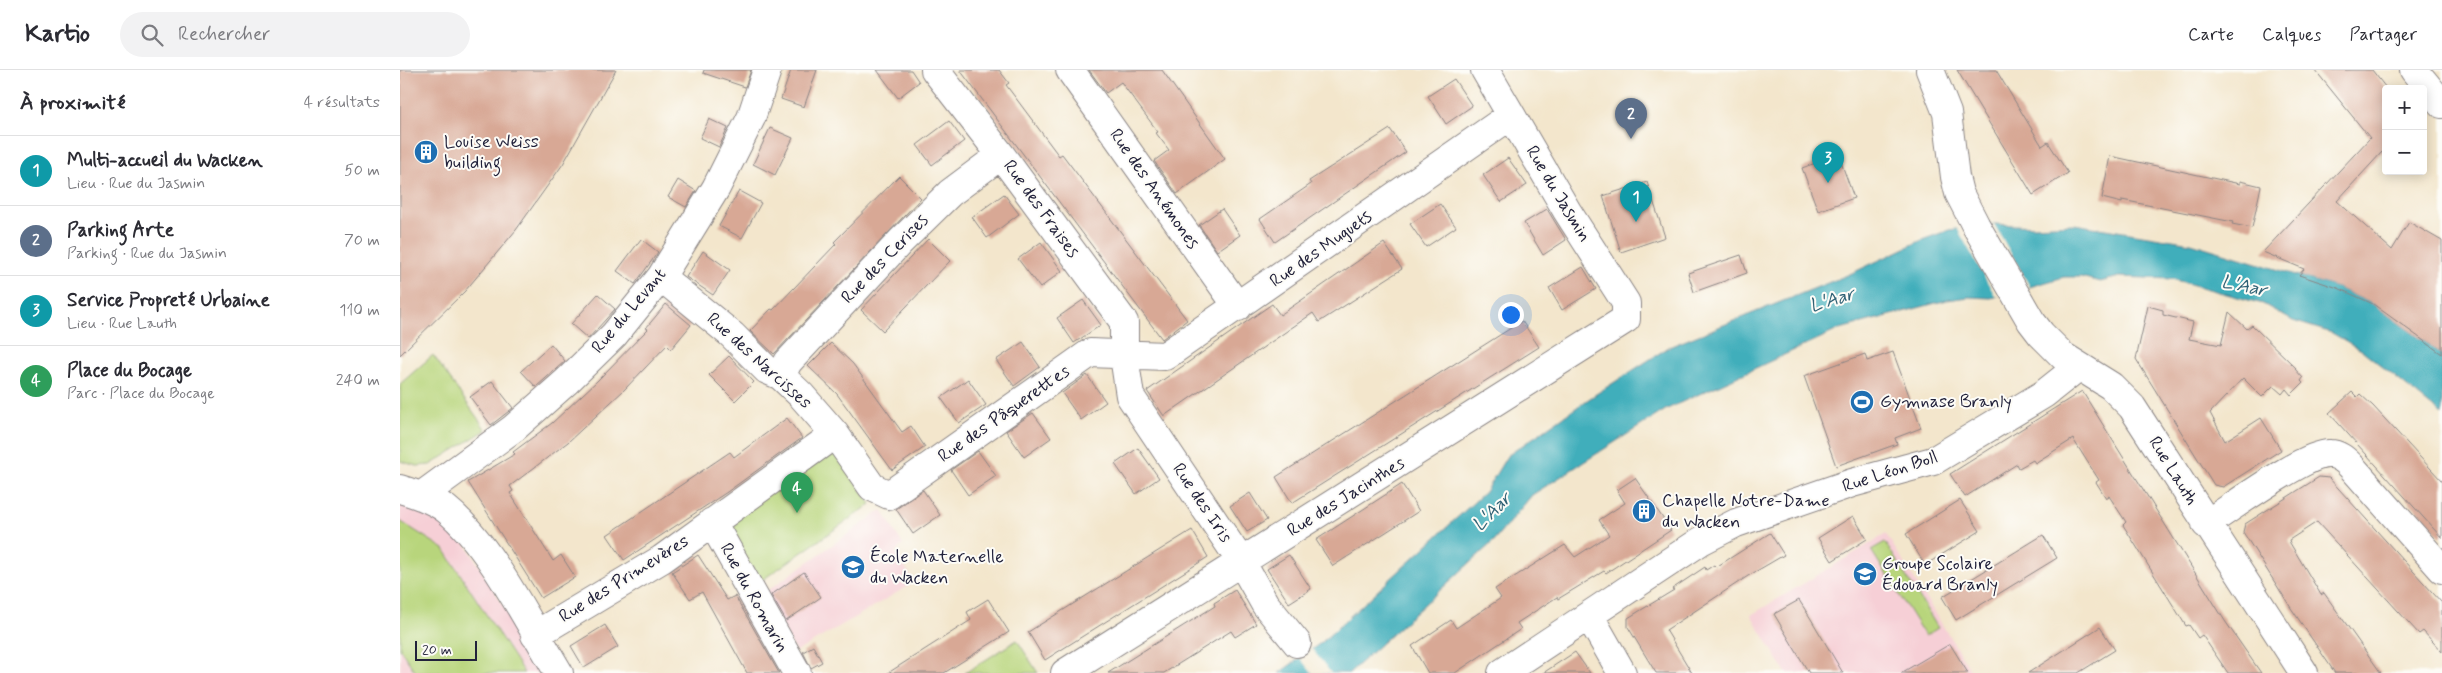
<!DOCTYPE html>
<html lang="fr">
<meta charset="utf-8">
<style>
body{margin:0;font-family:Mynerve,sans-serif;background:#f2f2f3;color:#2b2b33}
.controls{position:absolute;right:15px;top:15px;display:grid;overflow:hidden;border-radius:5px;box-shadow:0 2px 12px #0003}
.controls button{width:45px;height:45px;display:grid;place-items:center;padding:0;border:0;border-bottom:1px solid #e1e1e2;background:#fff;color:#2b2b33;font:25px sans-serif}
.scale{position:absolute;left:15px;bottom:12px;width:62px;box-sizing:border-box;padding-left:5px;border:2px solid #22223b;border-top:0;font-size:14px;line-height:18px;white-space:nowrap;color:#22223b;-webkit-text-stroke:4px #fdfcf7;paint-order:stroke}
.you{position:absolute;left:1110px;top:244px;width:18px;height:18px;margin:-12px;border:4px solid #fff;border-radius:50%;background:#1a73e8;box-shadow:0 0 0 8px #1a73e833}
.badge{display:grid;place-items:center;width:32px;height:32px;border-radius:50%;background:#0f766e;color:#fff;font-size:16px;font-weight:700}
.pin{position:absolute;translate:-50% -41px;filter:drop-shadow(0 1px 2px #0008)}
.pin::after{content:'';position:absolute;top:26px;width:18px;height:15px;background:inherit;clip-path:polygon(0 0,100% 0,50% 100%)}
.list{margin:0;padding:0;list-style:none}
h2{display:flex;justify-content:space-between;align-items:center;height:65px;margin:0;padding:0 20px;font-size:21px}
h2 small{font-size:16px;font-weight:400;color:#7c7c81}
.list li{display:grid;grid-template-columns:32px 1fr auto;gap:15px;align-items:center;box-sizing:border-box;height:70px;padding:0 20px;border-top:1px solid #e1e1e2}
.list b{display:block;font-size:19px;white-space:nowrap}
.list p{margin:0;font-size:16px;white-space:nowrap;color:#7c7c81}
.list em{font-size:16px;font-style:normal;color:#7c7c81}
.icon{flex:none;width:28px;height:28px;fill:none;stroke:currentColor;stroke-width:2;stroke-linecap:round;stroke-linejoin:round}
.map{position:relative;flex:none;width:2042px;height:603px;overflow:hidden}
header{display:flex;align-items:center;gap:30px;box-sizing:border-box;height:70px;padding:0 25px;background:#fff;border-bottom:1px solid #e1e1e2}
header strong{font-size:24px}
nav{display:flex;gap:28px;margin-inline-start:auto;font-size:18px}
.search{width:350px;height:45px;background:#f2f2f3;display:flex;align-items:center;gap:12px;box-sizing:border-box;padding:0 18px;border-radius:28px;color:#7c7c81;font-size:19px}
main{display:flex}
aside{flex:1;background:#fff}
.map>svg:first-child{display:block}
.built{fill:#f6cfd6}
.green{fill:#b8d57c;stroke:#6d7c5c}
.water{fill:#3faebb;stroke:#30687b}
.pier{fill:#f3e6cc}
.building{fill:#d8a895}
.lines{fill:none;stroke-linecap:round;stroke-linejoin:round}
.minor-casing{stroke:#8a8484;stroke-width:30}
.minor{stroke:#fff;stroke-width:28}
.labels{text-anchor:middle;dominant-baseline:central;stroke-width:4;stroke-linejoin:round;paint-order:stroke}
.poi-label{font-size:18px;fill:#22223b;stroke:#fdfcf7;text-anchor:start}
.street-label{font-size:18px;fill:#22223b;stroke:#fdfcf7}
.water-label{font-size:19px;font-style:italic;fill:#2f6175;stroke:#fdfcf7}
</style>
<header>
<strong>Kartio</strong>
<div class="search"><svg class="icon" aria-label="search" viewBox="0 0 24 24"><circle cx="10" cy="10" r="6"/><path d="M15 15l6 6"/></svg>Rechercher</div>
<nav><a>Carte</a><a>Calques</a><a>Partager</a></nav>
</header>
<main>
<aside>
<h2>À proximité<small>4 résultats</small></h2>
<ul class="list">
<li><span class="badge" style="background:#0f9aa8">1</span><div><b>Multi-accueil du Wacken</b><p>Lieu · Rue du Jasmin</p></div><em>50 m</em></li>
<li><span class="badge" style="background:#5c6f8a">2</span><div><b>Parking Arte</b><p>Parking · Rue du Jasmin</p></div><em>70 m</em></li>
<li><span class="badge" style="background:#0f9aa8">3</span><div><b>Service Propreté Urbaine</b><p>Lieu · Rue Lauth</p></div><em>110 m</em></li>
<li><span class="badge" style="background:#2e9e5b">4</span><div><b>Place du Bocage</b><p>Parc · Place du Bocage</p></div><em>240 m</em></li>
</ul>
</aside>
<div class="map">
<svg width="2042" height="603" viewBox="0 0 2042 603">
<rect width="100%" height="100%" fill="#fdfcf7"/>
<filter id="ink" filterUnits="userSpaceOnUse"><feTurbulence type="fractalNoise" baseFrequency=".02" numOctaves="2"/><feDisplacementMap in="SourceGraphic" scale="10" xChannelSelector="R" yChannelSelector="G"/><feConvolveMatrix kernelMatrix="1 2 1 2 8 2 1 2 1" color-interpolation-filters="sRGB"/></filter>
<filter id="wash" filterUnits="userSpaceOnUse"><feTurbulence type="fractalNoise" baseFrequency=".0096" numOctaves="4" result="noise"/><feDisplacementMap in="SourceGraphic" scale="20" xChannelSelector="R" yChannelSelector="G"/><feGaussianBlur stdDeviation="1.12" result="paint"/><feColorMatrix in="noise" values="0 0 0 0 0 0 0 0 0 0 0 0 0 0 0 0 0 1.4 0 .05"/><feComposite in="paint" operator="in"/></filter>
<g filter="url(#wash)">
<rect width="100%" height="100%" fill="#f3e6cc"/>
<!-- built -->
<path class="built" d="M0 431 37 446 63 470 145 603H0Z
M482 440 503 475 495 482 515 512 396 582 364 523Z
M1486 464 1572 603H1386L1351 545Z"/>
<!-- green -->
<path class="green" d="M33 285 86 360 30 395 17 396 0 391V314Z
M432 376 471 434 358 513 323 452Z
M0 451 44 479 124 603H16L0 579Z
M1485 472 1538 558 1525 566 1471 480Z
M617 570 638 603H565Z"/>
<!-- water -->
<path class="water" d="M1594 154 1634 156 1674 154 1791 173 1938 218 1973 234 2042 284V345L1963 281 1932 263 1893 251 1863 234 1772 209 1719 207 1700 212 1681 207H1664L1591 228 1569 227 1547 230 1440 259 1267 339 1132 425 1094 471 949 603H879L922 572 1085 422 1107 386 1193 326 1269 277 1450 204 1522 170 1549 160Z"/>
<!-- pier -->
<path class="pier" d="M1594 154 1630 217 1596 227 1557 158Z
M912 579 931 603H912L900 588Z"/>
<g id="blocks">
<!-- building -->
<path class="building" d="M0 0H216L163 94 116 160 65 221 0 285Z
M304 0H351L345 17 303 3Z
M391 0H417L404 37 381 29Z
M477 0H511L519 12 498 28Z
M560 0H599L609 13 606 15 659 86 662 84 787 250 762 269Z
M689 0H762L825 89 777 124 754 91 769 80 756 63 758 62 721 12 706 23Z
M1557 0H1596L1642 76 1648 72 1668 103 1633 125Z
M1915 0H1972L1986 18V87L1982 82 1937 131 1992 180 2009 152 2042 171V284L1973 234 1938 218 1899 205 1904 199 1863 182 1970 68Z
M1054 9 1072 36 1046 54 1028 26Z
M309 49 328 58 319 77 300 68Z
M549 51 564 71 532 95 517 75Z
M370 58 393 68 375 105 353 94Z
M990 59 1006 82 875 172 860 149 911 114 909 111Z
M1710 86 1840 114V111L1861 116 1852 158 1832 154 1833 152 1722 130V133L1702 128Z
M1108 88 1127 115 1101 132 1083 105Z
M1421 91 1423 98 1441 92 1454 128 1418 141 1402 98Z
M499 106 521 128 374 284 350 261 371 239 373 240 436 174 434 172Z
M278 110 296 121 286 137 268 127Z
M1247 112 1265 167 1221 182 1203 126Z
M339 121 361 133 342 168 319 156Z
M604 124 619 144 587 168 572 147Z
M1040 134 1056 157 1026 177 1010 154Z
M822 139 840 165 817 181 799 155Z
M1147 139 1166 170 1143 185 1124 153Z
M241 169 258 182 235 214 217 201Z
M528 169 550 191 483 261 461 240Z
M641 172 662 201 640 218 618 189Z
M984 173 1002 199 919 252 913 243 764 346 747 321 872 234 880 245Z
M303 181 330 200 313 225 286 207Z
M1341 185 1347 203 1294 222 1288 203Z
M1183 197 1196 219 1162 240 1149 218Z
M198 224 215 239 188 269 171 254Z
M683 230 701 255 674 273 657 248Z
M266 234 291 255 271 279 267 275 224 320 168 372 110 416 113 421 110 423 153 491 161 485 175 507 141 528 68 412 115 384 113 382 152 353 197 311 248 259 246 258Z
M1748 236 1763 240V245L1793 252 1789 269 1821 275 1829 242 1847 259 1852 255 1896 298 1895 299 1903 308 1901 311 1903 313 1891 325 1886 319 1882 324 1873 316 1862 327 1843 308 1810 343 1825 371 1861 348 1881 380 1823 417 1814 415 1736 289Z
M1122 251 1139 277 892 433 876 407Z
M623 272 640 297 614 316 596 290Z
M431 273 453 294 502 362 511 356 525 377 492 400 437 324 408 296Z
M151 274 165 291 136 317 121 301Z
M1493 282 1521 358 1495 368 1497 374 1436 396 1404 306 1465 284 1467 291Z
M329 286 354 312 335 331 309 305Z
M687 305 706 332 681 350 662 323Z
M568 309 586 335 559 353 541 328Z
M92 311 113 338 91 355 70 327Z
M1682 321 1825 551 1861 603H1828L1802 565 1798 568 1789 555 1786 556 1723 455 1726 452 1709 426 1706 428 1696 412 1699 410 1673 369 1635 393 1633 390 1619 398 1617 394 1565 427 1550 404Z
M1952 322 1957 327 1960 324 1973 336 2042 411V468L1929 343Z
M633 343 651 368 624 387 606 361Z
M387 348 402 368 327 422 224 490 207 465 330 382 334 387Z
M738 378 759 408 736 424 715 394Z
M578 381 596 406 568 425 551 400Z
M1919 407 1929 408 2042 533V582L2023 561 2019 564 1917 452 1889 470 1890 473 1921 525 1924 523 1981 603H1935L1891 538 1843 462 1845 454Z
M1235 408 1271 460 1206 503 1204 501 1158 529 1157 527 1117 553 1121 559 1055 603H1028L1012 576 1051 550 1056 558 1101 528 1095 519 1165 475 1175 487 1209 465 1199 450 1225 433 1217 420Z
M1002 414 1019 441 933 496 916 470Z
M523 420 540 445 513 464 496 439Z
M850 423 867 450 847 462 830 436Z
M1560 430 1580 461 1525 495 1506 464Z
M1453 446 1467 469 1432 491 1418 468Z
M792 460 808 487 645 590 628 562Z
M1370 463 1384 485 1348 506 1266 560 1292 603H1256L1228 557V548L1274 520 1272 519 1305 497 1306 500 1314 495 1316 497Z
M1643 465 1657 488 1556 550 1542 527Z
M298 485 327 530 335 526 379 603H347L302 522 290 529 272 502Z
M889 485 911 519 889 533 867 499Z
M404 502 421 527 386 551 371 525Z
M835 520 856 554 835 567 831 561 764 603H708L815 536 814 533Z
M588 529 609 562 544 603H488L571 550 567 542Z
M1399 530 1411 549 1443 603H1409L1374 544Z
M205 555 218 577 184 598 171 576Z
M1700 557 1715 580 1678 603H1628Z
M1550 574 1568 603H1501Z
M413 576 422 592 411 598 403 582Z
M1175 582 1190 603H1143Z"/>
</g>
</g>
<g filter="url(#ink)">
<use href="#blocks" fill-opacity="0" stroke="#8a8484" stroke-width="1"/>
<g class="lines">
<!-- minor casing -->
<g class="minor-casing">
<path id="minor" d="M535 0 601 85 724 252V286L730 326 842 493 865 534 897 573
M670 0 838 237
M1530 0 1547 43 1555 107 1559 123 1576 156 1631 251 1641 264 1663 286 1711 316 1732 337 1904 603
M2014 0 2042 34
M261 207 332 265 367 300 381 306 401 325 435 364 472 417 489 425 690 283 765 286 1110 46
M381 306 388 292 501 171 550 123 601 85
M0 419C16 424 32 429 46 439 90 474 129 554 159 603
M21 426 114 358 167 311 214 265 261 207 316 118 351 48 367 0
M312 452 397 603
M1806 454C1830 439 1906 382 1930 384 1938 384 1944 389 1950 395L2042 499
M1190 547 1222 603
M135 565 262 489 435 364
M665 603 1226 249V233L1167 141 1085 0
M1102 603 1301 471 1336 453 1452 413 1533 391 1644 324 1678 297"/>
</g>
<!-- minor -->
<use href="#minor" class="minor"/>
</g>
</g>
<!-- icons -->
<defs>
<g id="building-disc" transform="scale(1.25)"><circle r="9.5" fill="#1f6fb2" stroke="#fdfcf7"/><path d="M-4-6H4V6H1V3H-1V6H-4ZM-2.5-4.3h1.7v1.8h-1.7ZM.8-4.3h1.7v1.8H.8ZM-2.5-1h1.7V.8h-1.7ZM.8-1h1.7V.8H.8Z" fill="#fff"/></g>
<g id="stadium-disc" transform="scale(1.25)"><circle r="9.5" fill="#1f6fb2" stroke="#fdfcf7"/><path d="M0-5a6.5 5 0 1 0 0 10a6.5 5 0 1 0 0-10ZM-3.5-1.8h7v3.6h-7Z" fill="#fff"/></g>
<g id="school-disc" transform="scale(1.25)"><circle r="9.5" fill="#1f6fb2" stroke="#fdfcf7"/><path d="M0-5L7-2L0 1L-7-2ZM-4 1L0 2.5L4 1V4Q0 6-4 4Z" fill="#fff"/></g>
</defs>
<g fill-rule="evenodd">
<use href="#building-disc" x="26" y="82"/>
<use href="#stadium-disc" x="1462" y="332"/>
<use href="#building-disc" x="1244" y="441"/>
<use href="#school-disc" x="453" y="497"/>
<use href="#school-disc" x="1465" y="504"/>
</g>
<g class="labels">
<!-- poi labels -->
<g class="poi-label">
<text x="44" y="72">Louise Weiss<tspan x="44" dy="21">building</tspan></text>
<text x="1480" y="332">Gymnase Branly</text>
<text x="1262" y="431">Chapelle Notre-Dame<tspan x="1262" dy="21">du Wacken</tspan></text>
<text x="470" y="487">École Maternelle<tspan x="470" dy="21">du Wacken</tspan></text>
<text x="1482" y="494">Groupe Scolaire<tspan x="1482" dy="21">Édouard Branly</tspan></text>
</g>
<!-- street labels -->
<g class="street-label">
<text transform="translate(754 119) rotate(55)">Rue des Anémones</text>
<text transform="translate(1158 124) rotate(59)">Rue du Jasmin</text>
<text transform="translate(641 139) rotate(54)">Rue des Fraises</text>
<text transform="translate(921 179) rotate(-35)">Rue des Muguets</text>
<text transform="translate(485 189) rotate(-46)">Rue des Cerises</text>
<text transform="translate(229 241) rotate(-50)">Rue du Levant</text>
<text transform="translate(359 291) rotate(42)">Rue des Narcisses</text>
<text transform="translate(604 344) rotate(-35)">Rue des Pâquerettes</text>
<text transform="translate(1773 401) rotate(58)">Rue Lauth</text>
<text transform="translate(1490 402) rotate(-18)">Rue Léon Boll</text>
<text transform="translate(946 427) rotate(-32)">Rue des Jacinthes</text>
<text transform="translate(802 433) rotate(56)">Rue des Iris</text>
<text transform="translate(224 509) rotate(-32)">Rue des Primevères</text>
<text transform="translate(354 528) rotate(61)">Rue du Romarin</text>
</g>
<!-- water labels -->
<g class="water-label">
<text transform="translate(1844 216) rotate(12)">L'Aar</text>
<text transform="translate(1432 230) rotate(-17)">L'Aar</text>
<text transform="translate(1092 442) rotate(-45)">L'Aar</text>
</g>
</g>
</svg>
<div class="controls">
<button>+</button>
<button>−</button>
</div>
<div class="scale">20 m</div>
<div class="you"></div>
<div class="pin badge" style="left:1236px;top:152px;background:#0f9aa8">1</div>
<div class="pin badge" style="left:1231px;top:69px;background:#5c6f8a">2</div>
<div class="pin badge" style="left:1428px;top:113px;background:#0f9aa8">3</div>
<div class="pin badge" style="left:397px;top:443px;background:#2e9e5b">4</div>
</div>
</main>
